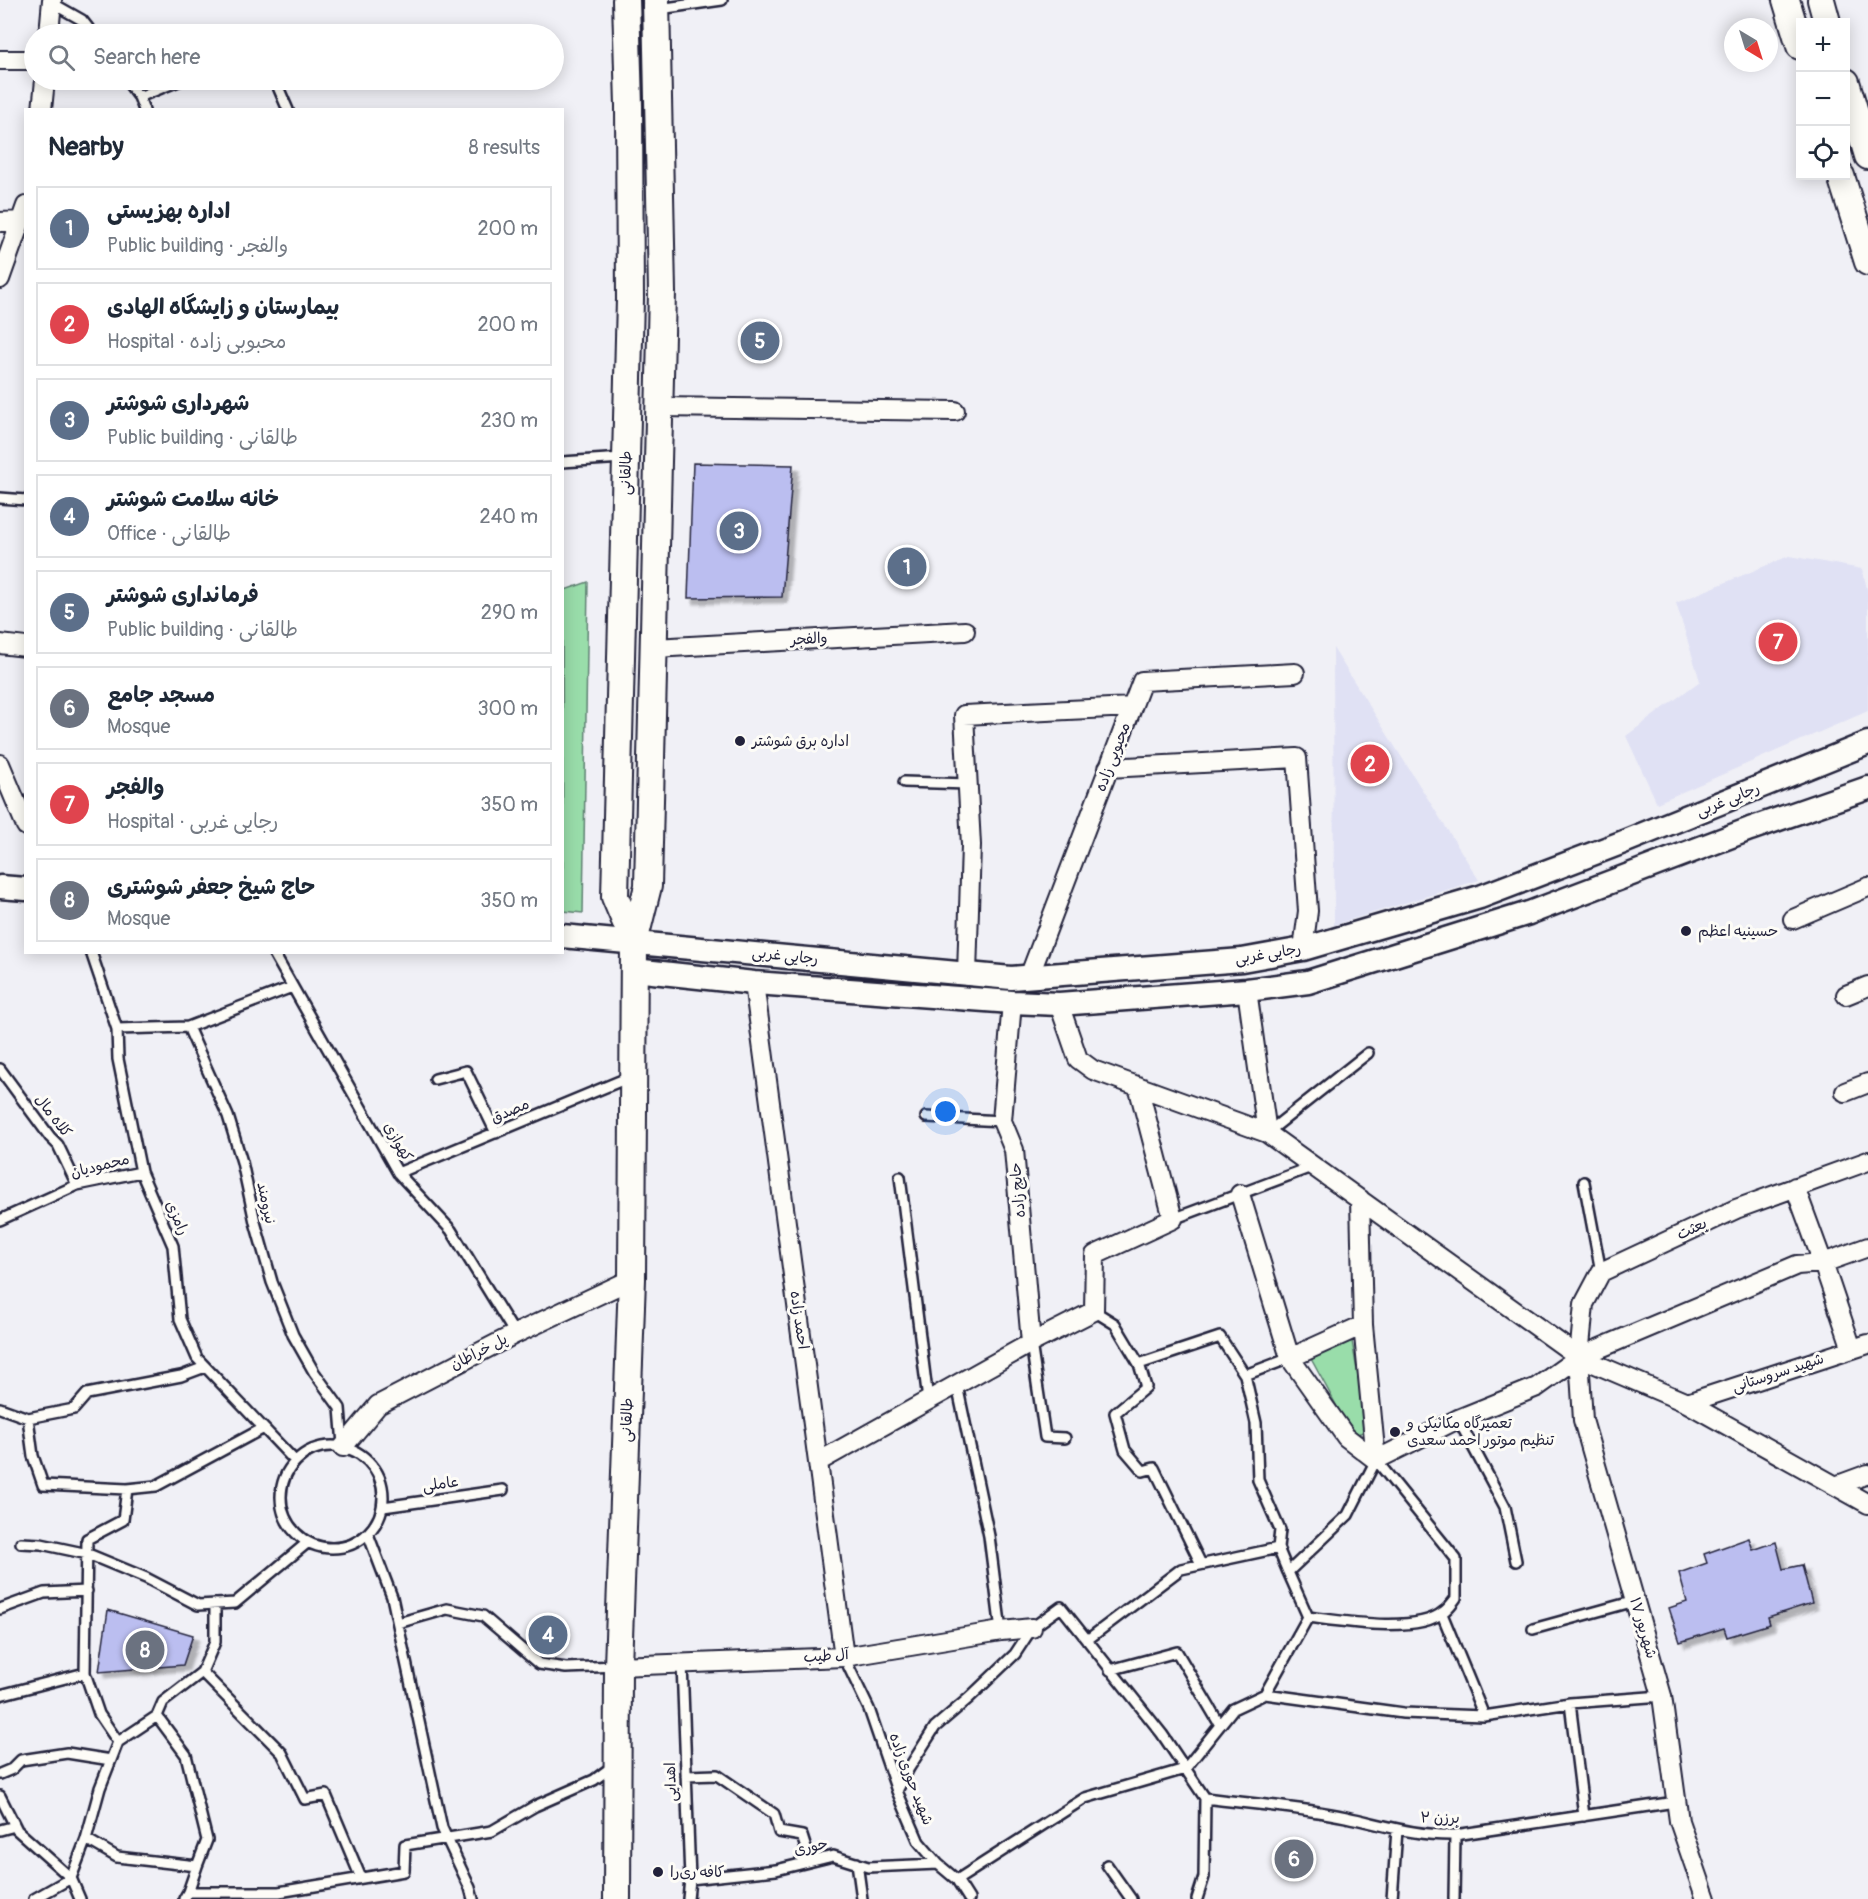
<!DOCTYPE html>
<meta charset="utf-8">
<style>
body{margin:0;font-family:Pangolin,"Playpen Sans Arabic",sans-serif;background:#f2f2f3;color:#1f2937}
.controls{position:absolute;right:18px;top:18px;display:grid;overflow:hidden;border-radius:0px;box-shadow:0 3px 15px #0003}
.controls button{width:54px;height:54px;display:grid;place-items:center;padding:0;border:0;border-bottom:2px solid #e0e1e3;background:#fff;color:#1f2937;font:30px sans-serif}
.compass{position:absolute;left:1724px;top:18px;width:54px;height:54px;border-radius:50%;background:#fff;box-shadow:0 3px 15px #0003;rotate:142deg}
.you{position:absolute;left:946px;top:1112px;width:21px;height:21px;margin:-15px;border:4px solid #fff;border-radius:50%;background:#1a73e8;box-shadow:0 0 0 9px #1a73e833}
.badge{display:grid;place-items:center;width:39px;height:39px;border-radius:50%;background:#1a73e8;color:#fff;font-size:20px;font-weight:700}
.pin{position:absolute;translate:-50% -50%;border:3px solid #fff;box-shadow:0 2px 6px #0006}
.list{margin:0;padding:0;list-style:none}
h2{display:flex;justify-content:space-between;align-items:center;height:78px;margin:0;padding:0 24px;font-size:26px}
h2 small{font-size:20px;font-weight:400;color:#747a83}
.list li{display:grid;grid-template-columns:39px 1fr auto;gap:18px;align-items:center;box-sizing:border-box;height:84px;margin:0 12px 12px;padding:0 12px;border:2px solid #e0e1e3;border-radius:0px}
.list b{display:block;font-size:22px;white-space:nowrap}
.list p{margin:0;font-size:20px;white-space:nowrap;color:#747a83}
.list em{font-size:20px;font-style:normal;color:#747a83}
.icon{flex:none;width:33px;height:33px;fill:none;stroke:currentColor;stroke-width:2;stroke-linecap:round;stroke-linejoin:round}
.map{position:relative;flex:none;width:1868px;height:1899px;overflow:hidden}
.search{position:absolute;background:#fff;box-shadow:0 3px 15px #0003;left:24px;top:24px;width:540px;height:66px;display:flex;align-items:center;gap:15px;box-sizing:border-box;padding:0 21px;border-radius:33px;color:#747a83;font-size:22px}
.panel{position:absolute;background:#fff;box-shadow:0 3px 15px #0003;left:24px;top:108px;width:540px;height:846px;border-radius:0px}
.map>svg:first-child{display:block}
.built{fill:#e0e1f4}
.green{fill:#9da;stroke:#5e8072;stroke-width:1.5}
.building{fill:#bbbef0;stroke:#22223b;stroke-width:1.5;filter:url(#shadow)}
.lines{fill:none;stroke-linecap:round;stroke-linejoin:round}
.service-casing{stroke:#22223b;stroke-width:14}
.minor-casing{stroke:#22223b;stroke-width:22}
.tertiary-casing{stroke:#22223b;stroke-width:27}
.secondary-casing{stroke:#22223b;stroke-width:30}
.service{stroke:#fdfcf7;stroke-width:9}
.minor{stroke:#fdfcf7;stroke-width:18}
.tertiary{stroke:#fdfcf7;stroke-width:22}
.secondary{stroke:#fdfcf7;stroke-width:26}
.poi-dot{fill:#22223b;stroke:#fdfcf7;stroke-width:2}
.labels{text-anchor:middle;dominant-baseline:central;stroke-width:6;stroke-linejoin:round;paint-order:stroke}
.street-label{font-size:15px;fill:#22223b;stroke:#fdfcf7}
.poi-label{font-size:15px;fill:#22223b;stroke:#fdfcf7;text-anchor:start}
</style>
<div class="map">
<svg width="1868" height="1899" viewBox="0 0 1868 1899">
<defs>
<filter id="shadow"><feDropShadow dx="5.5" dy="5.5" stdDeviation="1.5" flood-color="#0004"/></filter>
</defs>
<rect width="100%" height="100%" fill="#f0f0f6"/>
<filter id="ink" filterUnits="userSpaceOnUse"><feTurbulence type="fractalNoise" baseFrequency=".0167" numOctaves="2"/><feDisplacementMap in="SourceGraphic" scale="12" xChannelSelector="R" yChannelSelector="G"/><feConvolveMatrix kernelMatrix="1 2 1 2 8 2 1 2 1" color-interpolation-filters="sRGB"/></filter>
<g filter="url(#ink)">
<!-- built -->
<path class="built" d="M1789 556 1862 569 1868 592V711L1657 803 1626 736 1700 681 1676 603Z
M1333 648 1479 880 1334 925Z"/>
<!-- green -->
<path class="green" d="M588 582 583 913 563 911 562 591Z
M1352 1341 1367 1430 1358 1434 1346 1423 1310 1357Z"/>
<!-- building -->
<path class="building" d="M693 463 793 465 782 597 688 598Z
M1749 1538 1753 1550 1776 1542 1783 1569 1802 1565 1812 1603 1768 1617 1770 1624 1727 1637 1724 1628 1680 1642 1669 1608 1687 1602 1679 1573 1707 1563 1704 1554Z
M108 1610 193 1635 183 1665 99 1672Z"/>
<g class="lines">
<!-- service casing -->
<g class="service-casing">
<path id="service" d="M52 3 82 20 93 34
M659 9 722 0
M126 80 139 97 181 80
M275 80 288 110
M139 97 144 110
M562 462 623 458
M0 498 26 500
M904 782 968 784
M91 952 117 1029 118 1059 141 1172 173 1246 180 1319 197 1358 295 1461
M273 952 398 1173 451 1230 515 1334
M188 1027 228 1116 242 1162 255 1222 272 1282 293 1335 314 1372 340 1408 343 1445
M117 1029 188 1027 292 987
M0 1069 50 1137 58 1145 77 1185
M435 1079 466 1071 496 1133
M926 1117 1002 1121
M1267 1133 1368 1053
M398 1173 632 1076
M900 1177 928 1400
M1584 1182 1601 1272
M1173 1219 1314 1166
M0 1220 77 1185 141 1172
M1094 1311 1115 1324 1139 1364
M1031 1343 1045 1437 1065 1438
M1245 1375 1290 1358
M957 1385 989 1536 1001 1631
M0 1408 28 1418 74 1409 87 1394 181 1376 205 1367
M28 1418 33 1456 43 1485 127 1489
M1458 1419 1505 1507 1516 1561
M281 1497a51 51 0 1 1 102 0a51 51 0 1 1-102 0Z
M383 1507 503 1490
M368 1534 392 1597 442 1828 470 1888 473 1899
M21 1543 41 1544 88 1554 146 1578 198 1605 235 1603 307 1543
M1201 1564 1154 1468 1143 1471 1125 1450 1115 1413 1146 1387 1139 1364 1220 1337 1245 1375 1256 1423 1258 1480 1280 1530 1278 1548
M215 1604V1642L202 1672 282 1753 305 1799 326 1795 361 1878
M0 1609 44 1593 87 1591
M1442 1614 1484 1716
M1308 1617 1265 1694 1403 1713 1484 1716 1570 1703 1662 1696
M398 1623 447 1609 483 1616 539 1664 566 1668 618 1666
M1533 1629 1635 1601
M1087 1640 1181 1569 1278 1548 1288 1572 1348 1515 1376 1460 1456 1559V1598C1452 1603 1448 1609 1443 1612 1418 1634 1340 1621 1308 1617L1288 1572
M844 1657 869 1709 897 1791 919 1842 938 1864 957 1880 969 1899
M682 1663 690 1879 688 1899
M1110 1670 1177 1652 1220 1725
M0 1695 85 1673
M1570 1703 1584 1816
M157 1716 186 1755 207 1840 197 1866
M118 1742 99 1714 85 1673 87 1539 123 1520 127 1489 156 1486 262 1429
M0 1774 12 1769 21 1760 67 1753 111 1760
M686 1776 717 1775 774 1814 779 1832 802 1836 810 1861
M897 1791 909 1768 935 1727 969 1698 1015 1654 1032 1628 1061 1607 1162 1734 1205 1798
M0 1796 17 1830 71 1878 80 1899
M1205 1798C1251 1804 1300 1807 1346 1817 1384 1825 1415 1836 1455 1835L1675 1802
M0 1830 15 1826
M86 1839 117 1857 197 1866 188 1892
M857 1863 862 1899
M1107 1865 1131 1899
M690 1879 776 1870 833 1856 868 1867 938 1864
M957 1880 1085 1798 1185 1769 1233 1709 1265 1694
M34 1899 71 1878 86 1839 100 1788 118 1742 157 1716 163 1702 202 1672
M184 1899 188 1892H279L404 1871 405 1845 492 1831 535 1806 594 1780 613 1766
M1197 1899 1204 1877 1205 1798
M1392 1899 1397 1830
M1454 1899 1455 1835"/>
</g>
<!-- minor casing -->
<g class="minor-casing">
<path id="minor" d="M49 34 52 0
M0 60H34
M42 110 45 80
M0 222 20 221
M0 279 26 206
M659 407 955 411
M0 644 26 647
M654 648 965 631
M0 764 26 826
M1108 768 1297 758 1308 911 1303 949
M1793 919 1868 887
M967 974 971 845 964 715 1132 707
M1029 977 1142 681 1295 673
M754 983 844 1657
M1247 990 1267 1133
M1846 995 1868 986
M1012 1002 1002 1121 1014 1150 1031 1343
M1059 1004 1078 1059 1093 1070 1267 1133 1579 1357 1687 1403 1868 1504
M1845 1092 1868 1083
M1795 1187 1823 1263 1852 1349
M1240 1194 1290 1358 1363 1325 1376 1460 1346 1437 1290 1358
M1360 1199 1363 1325
M1687 1403 1868 1344
M343 1447 378 1405 515 1334 632 1279
M1376 1460 1458 1419 1537 1387 1579 1357 1797 1265 1823 1263 1868 1247
M818 1462 1031 1343 1094 1311 1095 1255 1173 1219 1138 1086
M1838 1485 1868 1474
M618 1666 844 1657 1001 1631 1032 1628
M1706 1899 1679 1821 1662 1696 1583 1420 1579 1357 1584 1304 1601 1272 1736 1209 1868 1161"/>
</g>
<!-- tertiary casing -->
<g class="tertiary-casing">
<path id="tertiary" d="M0 887 26 889
M562 936 1011 978 1242 960 1303 949 1480 897 1621 843 1868 743
M634 970 754 983 1012 1002 1059 1004 1247 990 1308 982 1529 913 1750 829 1868 788"/>
</g>
<!-- secondary casing -->
<g class="secondary-casing">
<path id="secondary" d="M626 0 629 106 630 299 615 897 634 942 648 886 662 292 656 0
M1786 0 1800 46
M1821 0 1827 22
M1846 82 1868 156
M1841 176 1868 262
M617 1899 618 1666 632 1279 634 942"/>
</g>
<!-- service -->
<use href="#service" class="service"/>
<!-- minor -->
<use href="#minor" class="minor"/>
<!-- tertiary -->
<use href="#tertiary" class="tertiary"/>
<!-- secondary -->
<use href="#secondary" class="secondary"/>
</g>
</g>
<!-- markers -->
<g class="poi-dot">
<circle cx="740" cy="741" r="6"/>
<circle cx="1686" cy="931" r="6"/>
<circle cx="1395" cy="1432" r="6"/>
<circle cx="658" cy="1872" r="6"/>
</g>
<g class="labels">
<!-- street labels -->
<g class="street-label">
<text transform="translate(626 473) rotate(-89)">طالقانی</text>
<text transform="translate(809 639) rotate(-3)">والفجر</text>
<text transform="translate(1113 757) rotate(-69)">محبوبی زاده</text>
<text transform="translate(1728 800) rotate(-22)">رجایی غربی</text>
<text transform="translate(1268 954) rotate(-9)">رجایی غربی</text>
<text transform="translate(785 956) rotate(6)">رجایی غربی</text>
<text transform="translate(510 1111) rotate(-23)">مصدق</text>
<text transform="translate(53 1116) rotate(52)">کلاه مال</text>
<text transform="translate(398 1142) rotate(60)">کهوازی</text>
<text transform="translate(100 1166) rotate(-14)">محمودیان</text>
<text transform="translate(1018 1190) rotate(-95)">حایج زاده</text>
<text transform="translate(266 1203) rotate(78)">نیرومند</text>
<text transform="translate(177 1218) rotate(66)">رامزی</text>
<text transform="translate(1692 1229) rotate(-25)">بعثت</text>
<text transform="translate(799 1320) rotate(82)">احمد زاده</text>
<text transform="translate(479 1352) rotate(-27)">پل خراطان</text>
<text transform="translate(1778 1373) rotate(-18)">شهید سروستانی</text>
<text transform="translate(627 1420) rotate(-88)">طالقانی</text>
<text transform="translate(441 1484) rotate(-8)">عاملی</text>
<text transform="translate(1643 1628) rotate(74)">۱۷ شهریور</text>
<text transform="translate(826 1656) rotate(-4)">آل طیب</text>
<text transform="translate(911 1779) rotate(69)">شهید حوری زاده</text>
<text transform="translate(671 1782) rotate(-92)">اهدایی</text>
<text transform="translate(1440 1818) rotate(1)">برزن ۲</text>
<text transform="translate(811 1847) rotate(-11)">حوری</text>
</g>
<!-- poi labels -->
<g class="poi-label">
<text x="752" y="741">اداره برق شوشتر</text>
<text x="1698" y="931">حسینیه اعظم</text>
<text x="1407" y="1423">تعمیرگاه مکانیکی و<tspan x="1407" dy="17">تنظیم موتور احمد سعدی</tspan></text>
<text x="670" y="1872">کافه‌ ری‌را</text>
</g>
</g>
</svg>
<div class="controls">
<button>+</button>
<button>−</button>
<button><svg class="icon" aria-label="locate" viewBox="0 0 24 24"><circle cx="12" cy="12" r="6"/><path d="M12 2v4M12 18v4M2 12h4M18 12h4"/></svg></button>
</div>
<svg class="compass" viewBox="-18 -18 36 36"><path d="M0-13l5 13h-10z" fill="#e53935"/><path d="M0 13l5-13h-10z" fill="#747a83"/></svg>
<div class="you"></div>
<div class="pin badge" style="left:907px;top:567px;background:#5c6f8a">1</div>
<div class="pin badge" style="left:1370px;top:764px;background:#e0444e">2</div>
<div class="pin badge" style="left:739px;top:531px;background:#5c6f8a">3</div>
<div class="pin badge" style="left:548px;top:1635px;background:#5c6f8a">4</div>
<div class="pin badge" style="left:760px;top:341px;background:#5c6f8a">5</div>
<div class="pin badge" style="left:1294px;top:1859px;background:#6b7280">6</div>
<div class="pin badge" style="left:1778px;top:642px;background:#e0444e">7</div>
<div class="pin badge" style="left:145px;top:1650px;background:#6b7280">8</div>
<div class="search"><svg class="icon" aria-label="search" viewBox="0 0 24 24"><circle cx="10" cy="10" r="6"/><path d="M15 15l6 6"/></svg>Search here</div>
<section class="panel">
<h2>Nearby<small>8 results</small></h2>
<ul class="list">
<li><span class="badge" style="background:#5c6f8a">1</span><div><b>اداره بهزیستی</b><p>Public building · والفجر</p></div><em>200 m</em></li>
<li><span class="badge" style="background:#e0444e">2</span><div><b>بیمارستان و زایشگاه الهادی</b><p>Hospital · محبوبی زاده</p></div><em>200 m</em></li>
<li><span class="badge" style="background:#5c6f8a">3</span><div><b>شهرداری شوشتر</b><p>Public building · طالقانی</p></div><em>230 m</em></li>
<li><span class="badge" style="background:#5c6f8a">4</span><div><b>خانه سلامت شوشتر</b><p>Office · طالقانی</p></div><em>240 m</em></li>
<li><span class="badge" style="background:#5c6f8a">5</span><div><b>فرمانداری شوشتر</b><p>Public building · طالقانی</p></div><em>290 m</em></li>
<li><span class="badge" style="background:#6b7280">6</span><div><b>مسجد جامع</b><p>Mosque</p></div><em>300 m</em></li>
<li><span class="badge" style="background:#e0444e">7</span><div><b>والفجر</b><p>Hospital · رجایی غربی</p></div><em>350 m</em></li>
<li><span class="badge" style="background:#6b7280">8</span><div><b>حاج شیخ جعفر شوشتری</b><p>Mosque</p></div><em>350 m</em></li>
</ul>
</section>
</div>
